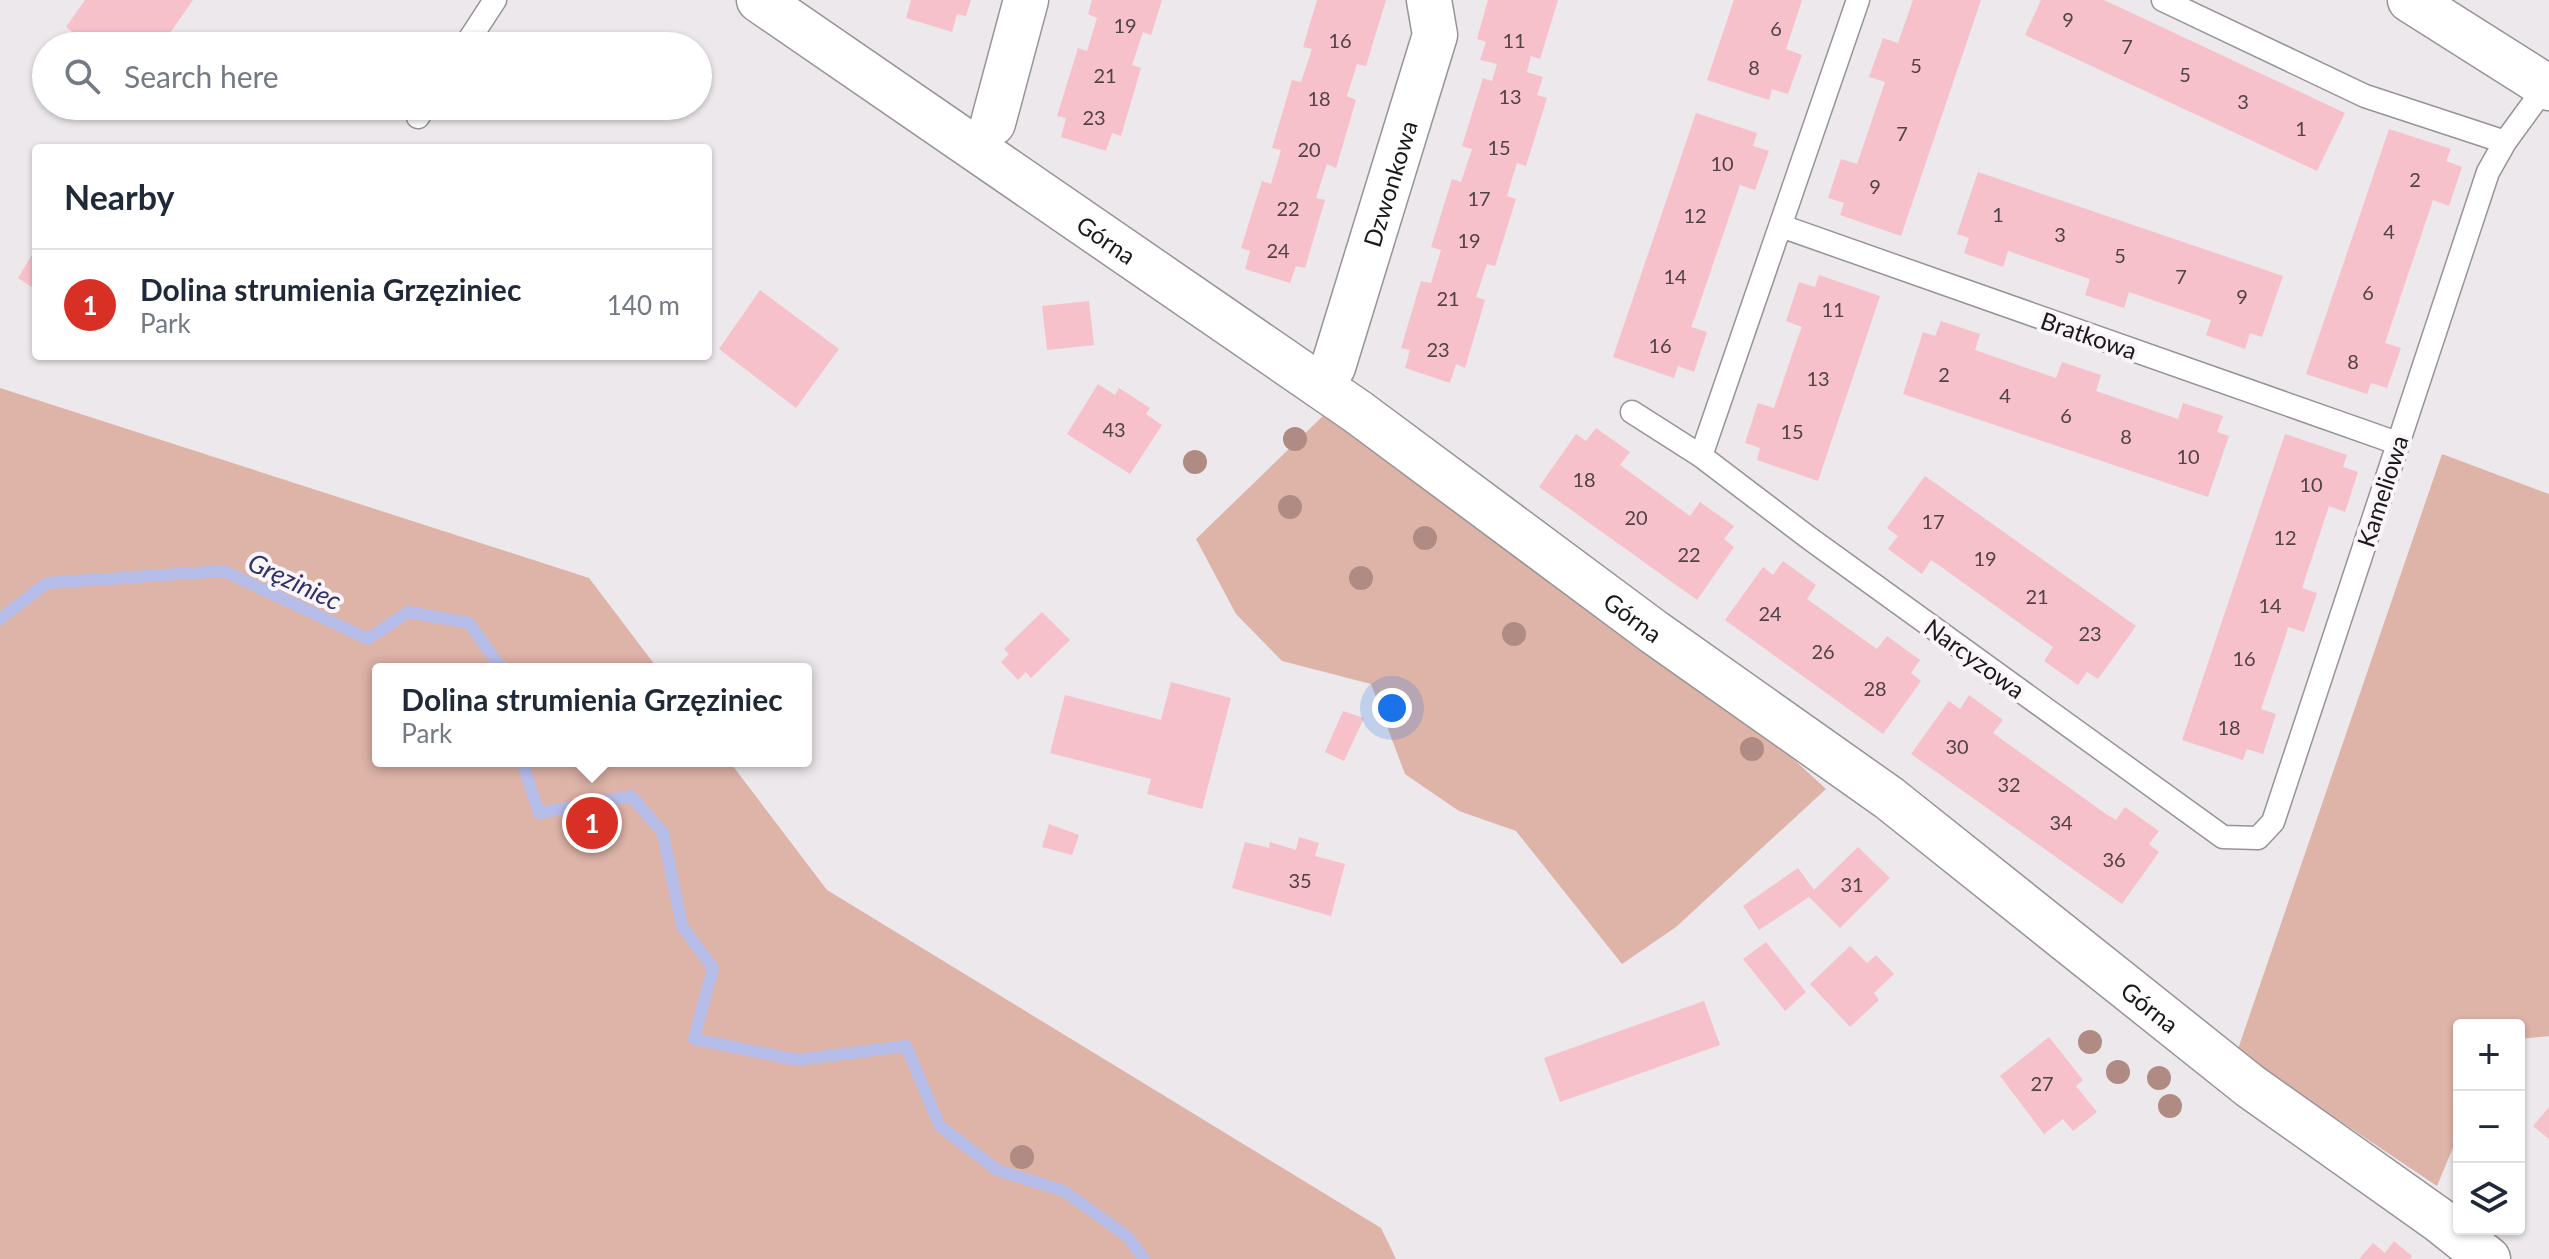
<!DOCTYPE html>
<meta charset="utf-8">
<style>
body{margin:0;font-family:Lato,sans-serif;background:#f6f6f7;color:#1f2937}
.controls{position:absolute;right:24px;bottom:24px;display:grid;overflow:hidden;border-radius:8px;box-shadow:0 2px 6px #0004}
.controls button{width:72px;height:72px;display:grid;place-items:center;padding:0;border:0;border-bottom:2px solid #e0e1e3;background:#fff;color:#1f2937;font:40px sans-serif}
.you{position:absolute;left:1392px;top:708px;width:28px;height:28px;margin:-20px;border:6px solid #fff;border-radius:50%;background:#1a73e8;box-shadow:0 0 0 12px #1a73e833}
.badge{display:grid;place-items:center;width:52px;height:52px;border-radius:50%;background:#d93025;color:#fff;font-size:26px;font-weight:700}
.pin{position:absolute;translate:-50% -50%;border:4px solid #fff;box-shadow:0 2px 8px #0006}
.popup{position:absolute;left:372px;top:663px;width:440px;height:104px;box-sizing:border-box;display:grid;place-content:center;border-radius:8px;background:#fff;filter:drop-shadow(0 2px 6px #0005);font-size:26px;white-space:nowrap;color:#747a83}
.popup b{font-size:30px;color:#1f2937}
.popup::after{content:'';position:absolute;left:50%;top:100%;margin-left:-16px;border:16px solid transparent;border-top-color:#fff}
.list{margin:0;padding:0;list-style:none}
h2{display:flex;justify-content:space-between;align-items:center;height:104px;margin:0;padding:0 32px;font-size:34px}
h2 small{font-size:26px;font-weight:400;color:#747a83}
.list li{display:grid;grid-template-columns:52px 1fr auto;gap:24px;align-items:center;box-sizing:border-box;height:112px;padding:0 32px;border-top:2px solid #e0e1e3}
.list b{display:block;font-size:30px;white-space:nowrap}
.list p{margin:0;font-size:26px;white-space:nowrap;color:#747a83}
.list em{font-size:26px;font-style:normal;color:#747a83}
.icon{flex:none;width:44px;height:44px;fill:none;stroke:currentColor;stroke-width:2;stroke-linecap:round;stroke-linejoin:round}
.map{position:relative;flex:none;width:2549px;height:1259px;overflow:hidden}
.search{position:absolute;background:#fff;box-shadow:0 2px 6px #0004;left:32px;top:32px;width:680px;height:88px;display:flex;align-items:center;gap:20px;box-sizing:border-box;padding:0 28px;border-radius:44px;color:#747a83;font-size:30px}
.panel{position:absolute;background:#fff;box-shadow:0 2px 6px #0004;left:32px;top:144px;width:680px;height:216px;border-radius:8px}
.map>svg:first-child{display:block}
.green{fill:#deb3a8}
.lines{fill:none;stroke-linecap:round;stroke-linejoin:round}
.stream{stroke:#b7bde9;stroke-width:12}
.building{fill:#f7c1cb}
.service-casing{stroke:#979396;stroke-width:25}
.minor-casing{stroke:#979396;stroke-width:47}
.service{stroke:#fff;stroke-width:22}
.minor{stroke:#fff;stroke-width:44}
.tree{fill:#b08b84}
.labels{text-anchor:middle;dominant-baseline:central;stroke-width:8;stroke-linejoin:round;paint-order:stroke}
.number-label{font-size:20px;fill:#514246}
.street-label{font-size:24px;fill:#1a181a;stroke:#faf5f8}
.water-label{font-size:26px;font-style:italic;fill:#303168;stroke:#faf5f8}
</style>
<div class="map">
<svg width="2549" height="1259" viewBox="0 0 2549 1259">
<rect width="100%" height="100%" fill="#ece8eb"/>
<!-- green -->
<path class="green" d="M0 388 589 578 658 669H378V761H729L827 890 1381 1228 1396 1259H0Z
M1324 415 1777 744 1826 789 1676 927 1622 964 1516 831 1459 811 1405 774 1371 684 1282 661 1236 614 1196 539Z
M2442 454 2549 494V1036L2519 1039V1025H2459V1133L2437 1186 2237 1052Z"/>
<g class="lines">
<!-- stream -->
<path class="stream" d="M0 619 47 583 224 571 368 639 408 612 469 623 502 669
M522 761 539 813 631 796 663 833 682 926 713 968 694 1039 797 1060 906 1046 940 1126 997 1170 1064 1191 1128 1237 1144 1259"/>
</g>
<!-- building -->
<path class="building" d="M85 0H193L161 46H91L66 27Z
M911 0H971L966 16 957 14 952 32 906 18Z
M1092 0H1162L1151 35 1143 32 1132 65 1141 68 1121 136 1112 133 1106 151 1061 137 1066 118 1057 116 1078 48 1087 51 1097 18 1088 14Z
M1317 0H1386L1366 66 1357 64 1347 96 1356 100 1336 168 1327 164 1316 198 1325 200 1305 268 1296 266 1290 283 1245 269 1250 251 1241 248 1262 181 1271 184 1281 150 1272 148 1292 80 1301 82 1312 49 1303 47Z
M1488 0H1558L1540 59 1531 56 1527 72 1543 77 1537 95 1547 98 1526 166 1517 163 1512 179 1507 196 1516 199 1495 266 1487 264 1476 297 1485 300 1465 368 1456 364 1450 383 1405 368 1410 350 1401 348 1421 281 1431 283 1441 250 1431 247 1452 179 1461 182 1472 149 1462 146 1483 78 1492 81 1497 64 1480 60 1486 42 1477 39Z
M1734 0H1802L1786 49 1802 55 1788 94 1772 89 1769 100 1707 80Z
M1913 0H1981L1901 236 1840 215 1844 203 1828 198 1841 159 1857 164 1885 82 1869 77 1883 38 1898 43Z
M2041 0H2104L2345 113 2317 171 2025 35Z
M1696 113 1757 133 1753 146 1769 151 1755 190 1740 185 1695 317 1691 327 1707 332 1694 372 1678 366 1674 378 1613 357Z
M2389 129 2451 149 2446 161 2462 167 2449 206 2433 200 2385 343 2401 348 2387 388 2371 383 2367 394 2306 374Z
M1978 172 2283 276 2262 337 2250 333 2245 349 2206 335 2211 320 2129 292 2124 308 2085 295 2090 279 2008 251 2003 267 1964 253 1969 238 1957 234Z
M36 248V290L18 278Z
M1819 275 1880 296 1818 481 1757 460 1760 448 1745 443 1758 403 1774 408 1798 337 1802 327 1786 321 1799 282 1815 287Z
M760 290 839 349 796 408 719 349Z
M1089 301 1094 345 1047 350 1042 306Z
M1941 321 1980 334 1975 350 2056 378 2062 362 2101 375 2096 391 2178 419 2183 403 2223 416 2217 432 2229 436 2208 497 1903 394 1923 332 1935 336Z
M1098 384 1115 395 1119 388 1150 408 1146 414 1162 425 1130 474 1067 434Z
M1596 428 1630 452 1620 465 1690 516 1700 502 1734 526 1724 539 1734 547 1697 600 1539 487 1576 434 1586 441Z
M2285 434 2347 455 2343 467 2358 472 2345 512 2329 506 2302 588 2317 593 2304 632 2288 627 2285 638 2261 709 2276 714 2263 754 2247 749 2243 760 2182 740Z
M1925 476 2136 626 2098 679 2087 672 2078 685 2044 661 2053 647 1940 566 1931 560 1922 574 1888 549 1898 536 1887 528Z
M1783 561 1816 585 1807 599 1877 649 1887 636 1920 660 1911 673 1921 681 1883 734 1725 620 1763 567 1773 575Z
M1042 612 1070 640 1031 678 1026 672 1018 680 1001 662 1009 654 1004 649Z
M1171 682 1231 698 1202 809 1147 794 1151 779 1050 753 1065 695 1161 720Z
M1969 695 2003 720 1993 733 2106 814 2116 820 2125 807 2159 831 2149 844 2159 852 2122 904 1911 754 1949 701 1960 709Z
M1343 711 1364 718 1344 761 1325 752Z
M1049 824 1079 835 1072 855 1042 847Z
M1299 837 1319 843 1315 856 1345 864 1331 916 1232 888 1245 842 1269 848 1270 842 1296 850Z
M1858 847 1890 878 1840 928 1809 897 1759 930 1743 906 1798 868 1814 890Z
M1766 942 1806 992 1785 1011 1743 959Z
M1850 946 1867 963 1876 955 1894 974 1874 993 1879 1000 1850 1027 1810 984Z
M1704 1001 1720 1045 1560 1102 1544 1058Z
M2049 1037 2083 1080 2076 1086 2097 1112 2073 1131 2063 1119 2044 1134 2000 1076Z
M2549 1107V1139L2533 1126Z
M2394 1241 2412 1256 2410 1259H2359L2373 1243 2385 1253Z"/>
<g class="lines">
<!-- service casing -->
<g class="service-casing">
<path id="service" d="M2163 0 2365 96 2505 142 2546 86
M465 46 495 0
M418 117 425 106
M1781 226 2397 443
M1632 412 1701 456 1809 538 2223 837 2258 838 2273 822 2488 172 2505 142
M1701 456 1858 0"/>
</g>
<!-- minor casing -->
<g class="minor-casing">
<g id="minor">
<path id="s1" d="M759 0 1358 412 1654 632 1889 798 2250 1086 2439 1220 2488 1259"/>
<path d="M2410 0 2549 88"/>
<path d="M993 123 1026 0"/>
<path id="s2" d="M1333 367 1435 35 1429 0"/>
</g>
</g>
<!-- service -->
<use href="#service" class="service"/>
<!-- minor -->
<use href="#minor" class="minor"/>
</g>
<!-- trees -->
<g class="tree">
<circle cx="1295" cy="439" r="12"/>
<circle cx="1195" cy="462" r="12"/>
<circle cx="1290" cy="507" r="12"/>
<circle cx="1425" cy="538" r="12"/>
<circle cx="1361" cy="578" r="12"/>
<circle cx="1514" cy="634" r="12"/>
<circle cx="1752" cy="749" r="12"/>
<circle cx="2090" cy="1042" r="12"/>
<circle cx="2118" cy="1072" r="12"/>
<circle cx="2159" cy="1078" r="12"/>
<circle cx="2170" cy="1106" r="12"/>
<circle cx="1022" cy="1157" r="12"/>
</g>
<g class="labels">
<!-- number labels -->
<g class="number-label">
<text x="2068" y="19">9</text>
<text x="1125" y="25">19</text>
<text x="1776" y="28">6</text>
<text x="1340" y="40">16</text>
<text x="1514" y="40">11</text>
<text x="2127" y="46">7</text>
<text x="1916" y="65">5</text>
<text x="1754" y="67">8</text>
<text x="2185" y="74">5</text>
<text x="1105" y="75">21</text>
<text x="1510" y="96">13</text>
<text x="1319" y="98">18</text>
<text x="2243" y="101">3</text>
<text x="1094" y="117">23</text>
<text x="2301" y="128">1</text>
<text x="1902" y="133">7</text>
<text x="1499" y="147">15</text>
<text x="1309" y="149">20</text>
<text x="1722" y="163">10</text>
<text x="2415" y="179">2</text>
<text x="1875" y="186">9</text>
<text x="1479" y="198">17</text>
<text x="1288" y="208">22</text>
<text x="1998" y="214">1</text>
<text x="1695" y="215">12</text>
<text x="2389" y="231">4</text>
<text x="2060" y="234">3</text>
<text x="1469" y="240">19</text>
<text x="1278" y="250">24</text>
<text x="2120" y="255">5</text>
<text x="1675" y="276">14</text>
<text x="2181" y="276">7</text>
<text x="2368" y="292">6</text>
<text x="2242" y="296">9</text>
<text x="1448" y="298">21</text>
<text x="1833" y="309">11</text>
<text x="1660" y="345">16</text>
<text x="1438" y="349">23</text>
<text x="2353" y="361">8</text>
<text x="1944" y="374">2</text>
<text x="1818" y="378">13</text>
<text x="2005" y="395">4</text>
<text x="2066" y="415">6</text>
<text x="1114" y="429">43</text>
<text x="1792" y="431">15</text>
<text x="2126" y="436">8</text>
<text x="2188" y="456">10</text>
<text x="1584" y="479">18</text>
<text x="2311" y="484">10</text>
<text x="1636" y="517">20</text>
<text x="1933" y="521">17</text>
<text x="2285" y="537">12</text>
<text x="1689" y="554">22</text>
<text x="1985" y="558">19</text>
<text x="2037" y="596">21</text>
<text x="2270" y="605">14</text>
<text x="1770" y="613">24</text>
<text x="2090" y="633">23</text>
<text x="1823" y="651">26</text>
<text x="2244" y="658">16</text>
<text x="1875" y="688">28</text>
<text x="2229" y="727">18</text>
<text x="1957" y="746">30</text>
<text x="2009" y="784">32</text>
<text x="2061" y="822">34</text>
<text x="2114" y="859">36</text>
<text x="1300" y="880">35</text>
<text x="1852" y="884">31</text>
<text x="2042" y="1083">27</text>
</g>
<!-- street labels -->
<g class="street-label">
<text stroke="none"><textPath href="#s2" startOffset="192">Dzwonkowa</textPath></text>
<text stroke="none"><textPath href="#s1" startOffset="422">Górna</textPath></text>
<text transform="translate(2089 335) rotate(19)">Bratkowa</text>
<text transform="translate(2382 491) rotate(-72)">Kameliowa</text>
<text stroke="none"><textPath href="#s1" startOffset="1070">Górna</textPath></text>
<text transform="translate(1975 658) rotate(36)">Narcyzowa</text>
<text stroke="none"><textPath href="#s1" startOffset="1718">Górna</textPath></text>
</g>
<!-- water labels -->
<g class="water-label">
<text transform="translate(295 581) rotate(25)">Gręziniec</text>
</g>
</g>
</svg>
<div class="controls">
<button>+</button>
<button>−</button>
<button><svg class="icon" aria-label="layers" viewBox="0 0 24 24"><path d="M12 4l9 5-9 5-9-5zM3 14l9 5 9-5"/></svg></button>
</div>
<div class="you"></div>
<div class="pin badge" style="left:592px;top:823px">1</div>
<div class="popup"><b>Dolina strumienia Grzęziniec</b>Park</div>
<div class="search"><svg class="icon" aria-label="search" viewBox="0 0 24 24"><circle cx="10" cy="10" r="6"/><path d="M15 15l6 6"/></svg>Search here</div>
<section class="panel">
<h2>Nearby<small></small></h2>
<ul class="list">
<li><span class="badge">1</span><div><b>Dolina strumienia Grzęziniec</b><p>Park</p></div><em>140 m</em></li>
</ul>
</section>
</div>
